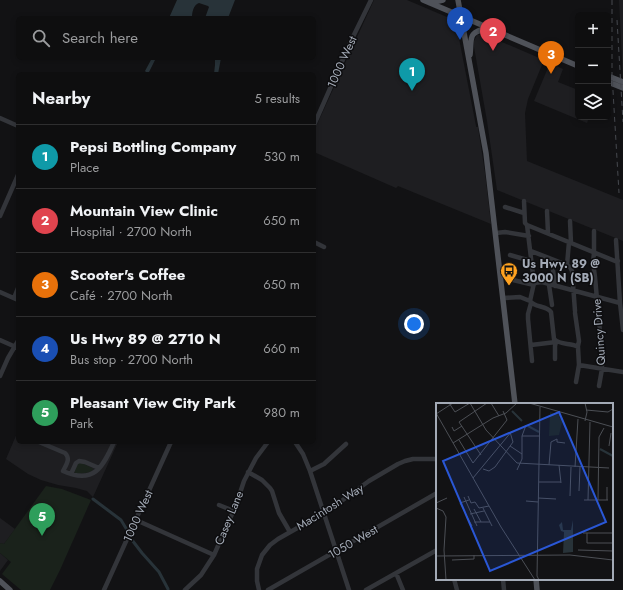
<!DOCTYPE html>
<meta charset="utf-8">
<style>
body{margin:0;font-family:Jost,sans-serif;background:#171718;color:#f1f3f6}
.controls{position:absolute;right:12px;top:12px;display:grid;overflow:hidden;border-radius:6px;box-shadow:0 2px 6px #0003}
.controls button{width:36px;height:36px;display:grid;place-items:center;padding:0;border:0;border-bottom:1px solid #2e2e2f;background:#0e0e0f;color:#f1f3f6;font:20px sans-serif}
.you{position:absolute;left:414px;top:324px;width:14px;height:14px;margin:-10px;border:3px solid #fff;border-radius:50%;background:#1a73e8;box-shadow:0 0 0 6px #1a73e833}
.badge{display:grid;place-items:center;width:26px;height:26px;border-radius:50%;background:#7c3aed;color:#fff;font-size:13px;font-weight:700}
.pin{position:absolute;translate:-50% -33px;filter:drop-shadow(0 1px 2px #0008)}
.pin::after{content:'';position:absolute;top:21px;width:14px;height:12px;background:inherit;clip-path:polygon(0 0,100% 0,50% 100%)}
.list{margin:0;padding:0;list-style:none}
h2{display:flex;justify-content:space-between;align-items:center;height:52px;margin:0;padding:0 16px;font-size:17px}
h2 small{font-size:13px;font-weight:400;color:#9b9c9e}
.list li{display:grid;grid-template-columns:26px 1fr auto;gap:12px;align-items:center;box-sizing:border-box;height:64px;padding:0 16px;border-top:1px solid #2e2e2f}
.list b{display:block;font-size:15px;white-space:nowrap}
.list p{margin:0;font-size:13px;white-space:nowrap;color:#9b9c9e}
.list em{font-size:13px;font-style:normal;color:#9b9c9e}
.icon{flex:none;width:22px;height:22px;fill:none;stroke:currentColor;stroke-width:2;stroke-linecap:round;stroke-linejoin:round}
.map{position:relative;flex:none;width:623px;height:590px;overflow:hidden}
.search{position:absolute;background:#0e0e0f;box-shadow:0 2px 6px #0003;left:16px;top:16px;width:300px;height:44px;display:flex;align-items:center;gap:10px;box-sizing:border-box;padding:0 14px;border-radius:6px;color:#9b9c9e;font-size:15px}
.panel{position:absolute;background:#0e0e0f;box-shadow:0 2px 6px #0003;left:16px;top:72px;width:300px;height:372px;border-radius:6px}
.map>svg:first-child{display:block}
.built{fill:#1e1e21}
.green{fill:#1a221b}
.water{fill:#283339}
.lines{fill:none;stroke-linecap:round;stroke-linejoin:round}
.canal{stroke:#283339;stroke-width:3}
.minor{stroke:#33353a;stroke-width:4.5}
.major{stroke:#4f5259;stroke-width:5.5}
.rail{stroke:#46494f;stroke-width:1;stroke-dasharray:5 4;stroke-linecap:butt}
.labels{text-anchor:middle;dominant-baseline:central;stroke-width:3;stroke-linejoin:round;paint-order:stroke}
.street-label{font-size:12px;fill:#a3aab6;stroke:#0d0d0f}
.poi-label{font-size:12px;font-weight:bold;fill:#a3aab6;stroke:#0d0d0f;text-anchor:start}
.inset-river{fill:none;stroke:#283339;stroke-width:2}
.inset-road{fill:none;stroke:#4c4f55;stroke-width:1}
.view{fill:#2a57d5;fill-opacity:0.15;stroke:#2a57d5;stroke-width:2}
.inset-edge{fill:none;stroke:#a3aab6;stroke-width:2}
</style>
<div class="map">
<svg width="623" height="590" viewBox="0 0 623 590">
<rect width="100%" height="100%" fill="#121214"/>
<!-- built -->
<path class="built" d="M374 0H407L454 20 456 23 476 126V127H478L485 173 491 224 398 186 396 188 314 152V131Z
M619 0H623V79Z
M477 35H485L495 39 544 60 528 99 525 113 527 161 623 200V241L497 190 487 121 474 47V41Z
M550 63 563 69 558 82 578 90V117H589L587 123 534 101Z
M18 431V442H118L93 497 87 491 83 490 76 488 58 485 41 480 28 474 6 459Z
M0 518 15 529 4 544 1 543 0 544Z
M0 553 8 560 0 571Z"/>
<!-- green -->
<path class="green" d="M79 463H82L92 468 93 469 92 471C86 473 79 475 74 472L77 464Z
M46 486 62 489 91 500 60 570 50 590H21L2 574 11 562 0 553V544L1 543 4 544Z"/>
<!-- water -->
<path class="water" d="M177 0H235L228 18H205L209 7 208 6 199 3C193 5 192 13 192 18H169Z
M152 58H156L149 72H146L145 71Z
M215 58H221L218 74H214L215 65Z"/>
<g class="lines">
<!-- canal -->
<path class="canal" d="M93 499 121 520 127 530
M132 540 142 553 159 572 168 589"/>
<!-- minor -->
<path class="minor" d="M0 118 18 126
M314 125 351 41 371 0
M524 201 525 223 527 225 534 283 530 301
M505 207 524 213
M547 211 548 233
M0 216 18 175
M570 221 571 243
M527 225 615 261H618
M594 231V253L593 262 595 277 602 354V369L599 386
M496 233 505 232 529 236
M616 240 620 303 623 330
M314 242 324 247
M569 242 567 265 570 267 572 271 575 311
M531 251 567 265
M510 255 531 261
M553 270 555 286
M513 280 534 285
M534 283 542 282 620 303
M549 285 552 305
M0 292 18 300
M14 298 18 288
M504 298 520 297 530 301C535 308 546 305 551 312L554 339C561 346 571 342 578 347L579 365 576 382
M531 303 528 314V319L532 361
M575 313 579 341 578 346
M0 340 18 348
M531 345 556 342 555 346V359
M579 365 623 372
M0 376 8 358 18 341
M39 442 65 453C71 459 66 465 63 471 94 485 103 467 114 442
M295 442 303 454 310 471 349 590
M310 471 324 464 346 444
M248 472 262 480 270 488 272 491 279 513 290 532
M71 474 76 463 79 461 85 462 99 468
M219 505 234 511
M136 520 214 555
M396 573 403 590
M454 579 457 590
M503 579 504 590
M104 590 171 442
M185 590 201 575 214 555 236 505 244 481 256 458 268 442
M259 590 257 581V569L262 555 270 545 278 539 329 510 369 481 398 464 405 461 413 459H435L437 460
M268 590 437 493
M366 590 437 550"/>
<!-- major -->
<path class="major" d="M423 0 578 66
M458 0 486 153 515 404
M430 3 443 0
M470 55C472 37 467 33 488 28
M608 76 623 82
M608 82 623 88
M536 579 537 590
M0 581 10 590"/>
<!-- rail -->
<path class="rail" d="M612 0V74L619 193
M617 20 623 122"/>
</g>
<!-- icons -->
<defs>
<g id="bus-pin" transform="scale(0.9)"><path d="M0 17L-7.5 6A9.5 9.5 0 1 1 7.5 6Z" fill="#ffa220" stroke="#0d0d0f"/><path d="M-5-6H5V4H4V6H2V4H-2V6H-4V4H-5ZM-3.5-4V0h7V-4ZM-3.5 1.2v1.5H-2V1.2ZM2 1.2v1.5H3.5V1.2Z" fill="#111"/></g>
</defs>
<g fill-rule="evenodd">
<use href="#bus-pin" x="509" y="271"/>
</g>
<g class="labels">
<!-- street labels -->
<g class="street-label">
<text transform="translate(342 62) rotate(-66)">1000 West</text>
<text transform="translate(599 332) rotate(-94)">Quincy Drive</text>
<text transform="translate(330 507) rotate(-32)">Macintosh Way</text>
<text transform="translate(138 516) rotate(-66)">1000 West</text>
<text transform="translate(229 518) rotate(-68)">Casey Lane</text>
<text transform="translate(353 542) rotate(-30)">1050 West</text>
</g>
<!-- poi labels -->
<g class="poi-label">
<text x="522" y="264">Us Hwy. 89 @<tspan x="522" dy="14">3000 N (SB)</tspan></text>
</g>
</g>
<!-- overview -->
<g transform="translate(436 403)">
<rect width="177" height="177" fill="#121214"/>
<path d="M114 9 124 12 123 15 127 16 123 32 113 33Z" fill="#1a221b"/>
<path d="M137 117V149L127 150 128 129 125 128 123 122 126 119 127 127H135Z" fill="#283339"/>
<path class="inset-river" d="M76 8 86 18M92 23 103 29M164 46 177 53"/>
<path class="inset-road" d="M13 0 19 9 34 0M34 0 50 27 81 60 173 65M55 0 63 13M93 0 177 24M150 7 172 9 177 6M0 10 65 124 99 177M0 11 17 0M149 18 151 9 149 0M16 24 18 28 26 23M86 33H103M23 37 37 60 71 17 67 8M17 40 57 15 70 10 81 0M74 43 86 51M173 43 175 30M45 52 23 19 51 0M113 62 115 39 121 36V39L129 40M123 62 125 80M139 64 142 16M47 66 53 68 59 64 77 39 74 29M81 67 86 56V33L90 22M37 75 76 28M103 79H125M171 84V97M143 88 144 64M32 93 35 100 39 99 43 105 53 103M134 93 135 64M28 94 41 123M102 95 120 96M33 97 24 100 36 123M148 97H172M152 97 154 19M162 97 163 34 168 25M90 98 102 99M0 100 11 95M0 105 7 108 10 114 8 147 10 177M47 105 56 123M38 106 45 119M34 111 48 108M38 119H54M147 130H177M151 130V140H177M142 147 177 148M0 153 134 152 177 157M16 157 38 156V152M0 177H49M103 177 101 173 104 4"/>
<path class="view" d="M123 9 170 119 54 168 7 58Z"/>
<rect width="177" height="177" class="inset-edge"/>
</g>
</svg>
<div class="controls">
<button>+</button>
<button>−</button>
<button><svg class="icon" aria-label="layers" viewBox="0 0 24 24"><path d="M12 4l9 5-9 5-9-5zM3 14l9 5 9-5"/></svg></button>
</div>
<div class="you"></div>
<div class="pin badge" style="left:412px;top:91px;background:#0f9aa8">1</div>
<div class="pin badge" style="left:493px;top:51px;background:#e0444e">2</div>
<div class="pin badge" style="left:551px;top:74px;background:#e8710a">3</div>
<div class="pin badge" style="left:460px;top:40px;background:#1a4fb4">4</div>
<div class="pin badge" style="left:42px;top:536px;background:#2e9e5b">5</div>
<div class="search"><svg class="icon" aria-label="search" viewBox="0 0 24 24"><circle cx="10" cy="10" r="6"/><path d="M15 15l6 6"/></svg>Search here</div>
<section class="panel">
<h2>Nearby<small>5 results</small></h2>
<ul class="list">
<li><span class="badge" style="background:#0f9aa8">1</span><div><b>Pepsi Bottling Company</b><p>Place</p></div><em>530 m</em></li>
<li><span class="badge" style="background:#e0444e">2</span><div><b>Mountain View Clinic</b><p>Hospital · 2700 North</p></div><em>650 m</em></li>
<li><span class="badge" style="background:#e8710a">3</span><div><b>Scooter's Coffee</b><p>Café · 2700 North</p></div><em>650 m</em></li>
<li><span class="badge" style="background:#1a4fb4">4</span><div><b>Us Hwy 89 @ 2710 N</b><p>Bus stop · 2700 North</p></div><em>660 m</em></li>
<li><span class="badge" style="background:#2e9e5b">5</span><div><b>Pleasant View City Park</b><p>Park</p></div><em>980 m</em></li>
</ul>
</section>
</div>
